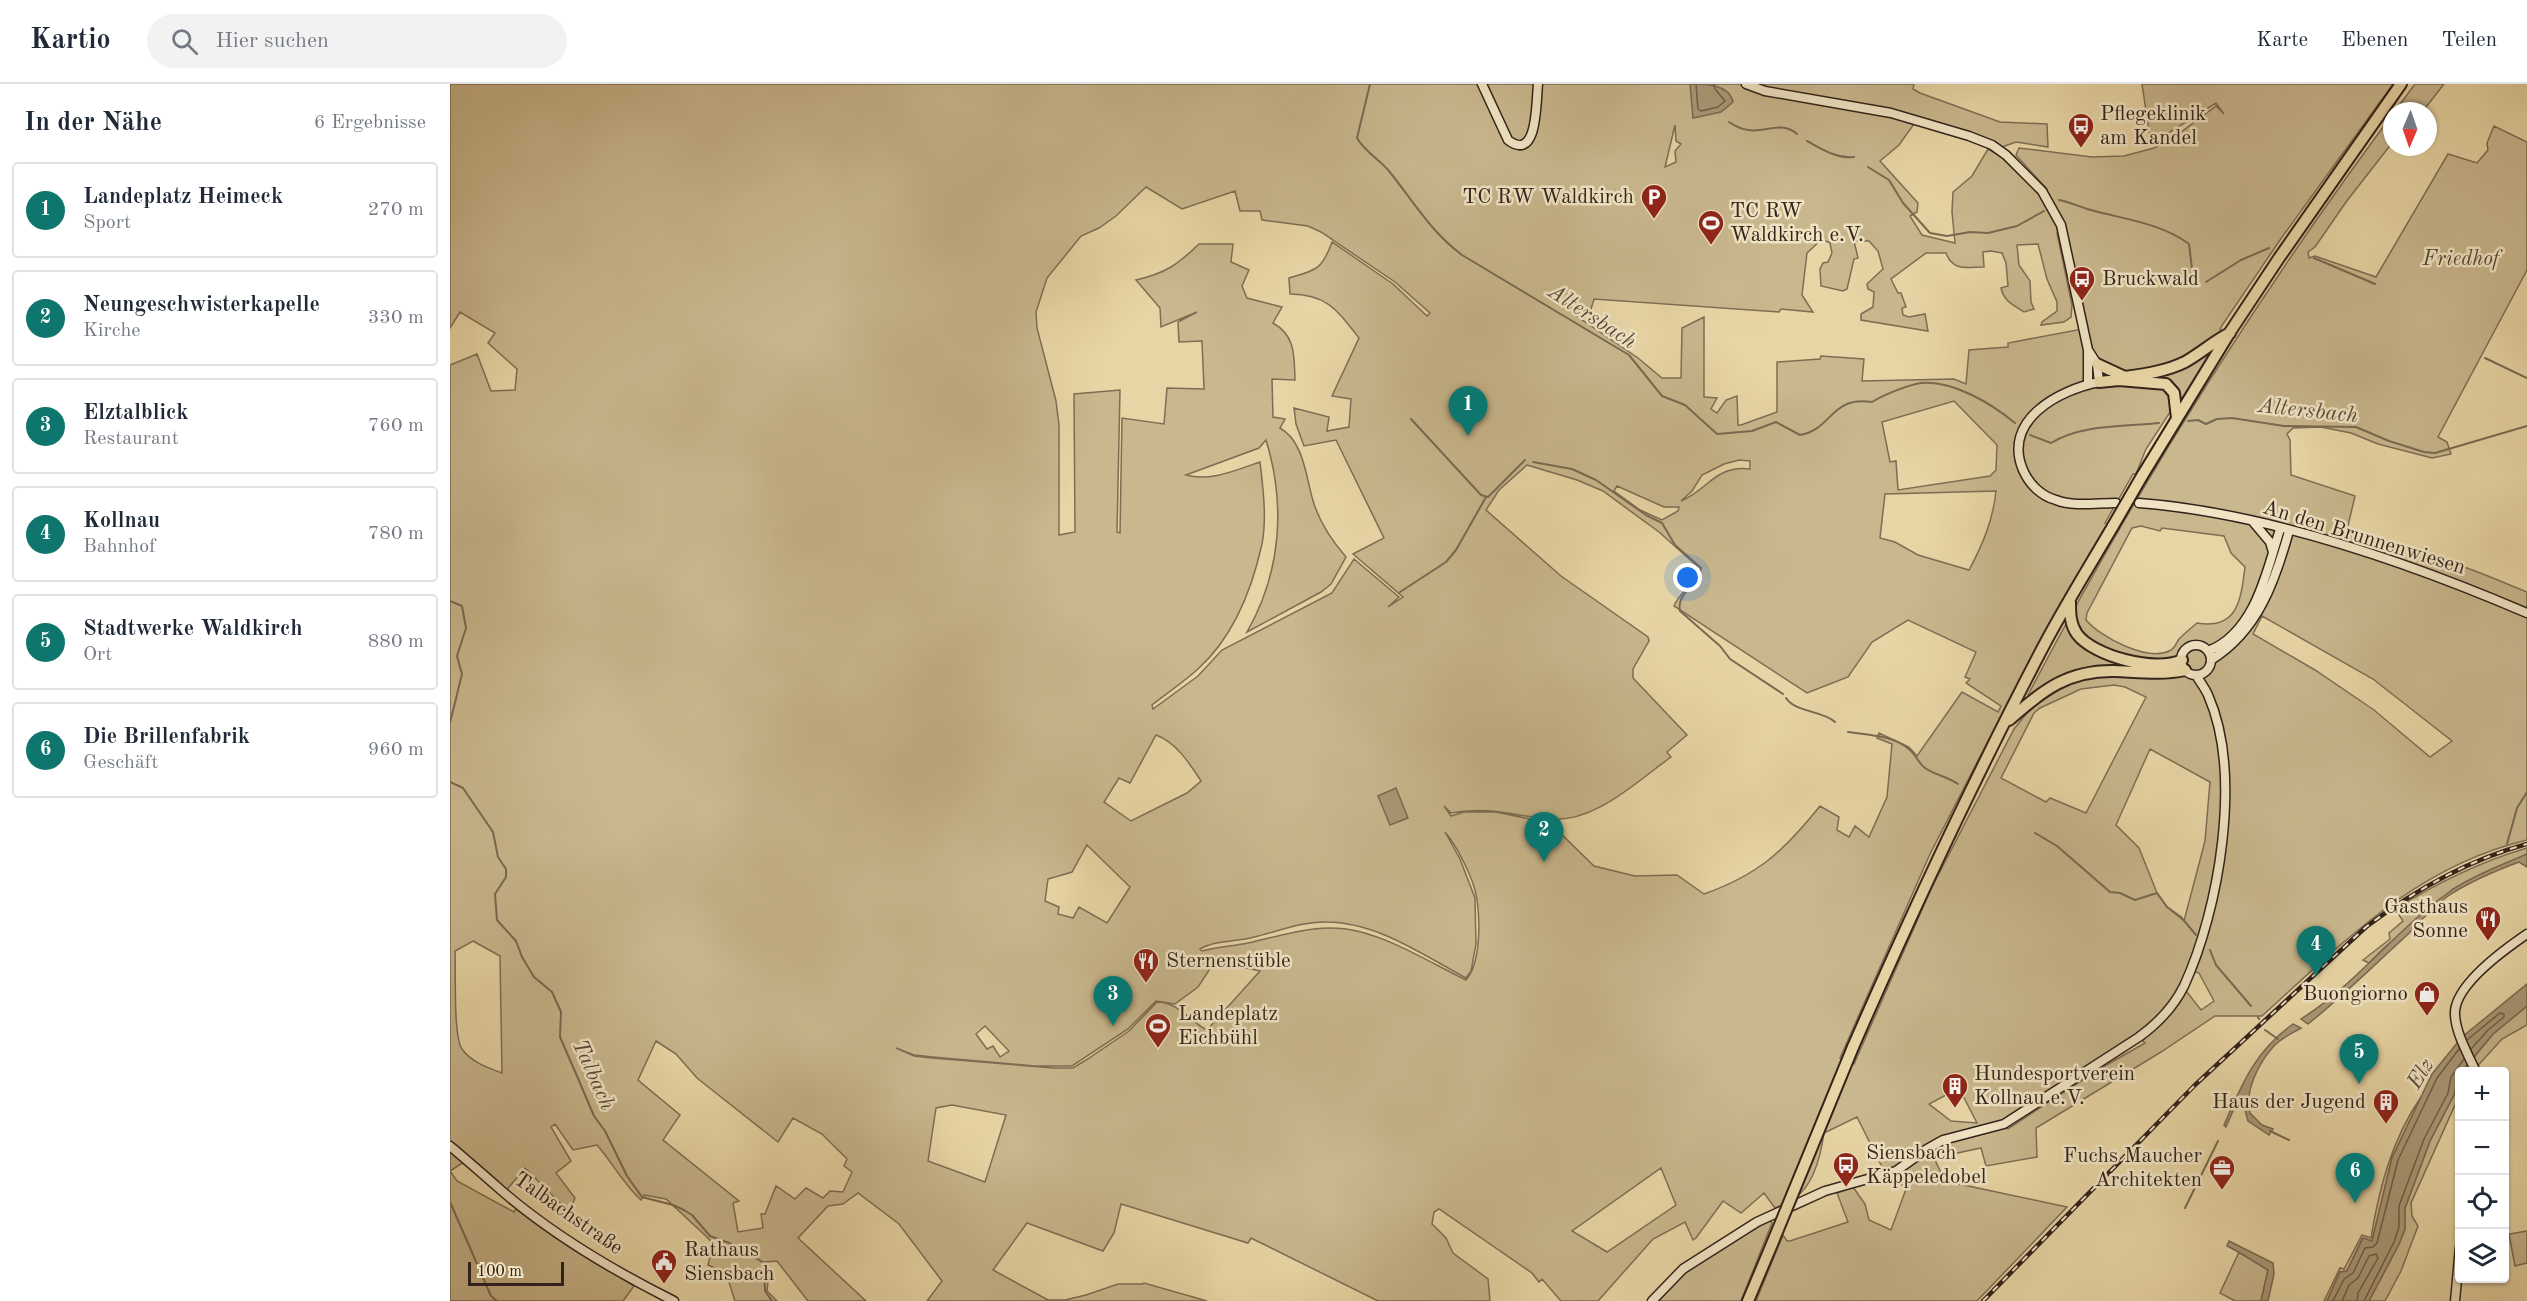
<!DOCTYPE html>
<html lang="de">
<meta charset="utf-8">
<style>
body{margin:0;font-family:"Old Standard TT",serif;background:#f2f2f3;color:#1f2937}
.controls{position:absolute;right:18px;bottom:18px;display:grid;overflow:hidden;border-radius:6px;box-shadow:0 2px 4px #0004}
.controls button{width:54px;height:54px;display:grid;place-items:center;padding:0;border:0;border-bottom:2px solid #e0e1e3;background:#fff;color:#1f2937;font:30px sans-serif}
.compass{position:absolute;left:1933px;top:18px;width:54px;height:54px;border-radius:50%;background:#fff;box-shadow:0 2px 4px #0004;rotate:182deg}
.scale{position:absolute;left:18px;bottom:15px;width:96px;box-sizing:border-box;padding-left:6px;border:3px solid #32231a;border-top:0;font-size:16px;line-height:21px;white-space:nowrap;color:#32231a;-webkit-text-stroke:4px #f0e4c4;paint-order:stroke}
.you{position:absolute;left:1238px;top:494px;width:21px;height:21px;margin:-15px;border:4px solid #fff;border-radius:50%;background:#1a73e8;box-shadow:0 0 0 9px #1a73e833}
.badge{display:grid;place-items:center;width:39px;height:39px;border-radius:50%;background:#0f766e;color:#fff;font-size:20px;font-weight:700}
.pin{position:absolute;translate:-50% -50px;filter:drop-shadow(0 2px 3px #0008)}
.pin::after{content:'';position:absolute;top:32px;width:21px;height:18px;background:inherit;clip-path:polygon(0 0,100% 0,50% 100%)}
.list{margin:0;padding:0;list-style:none}
h2{display:flex;justify-content:space-between;align-items:center;height:78px;margin:0;padding:0 24px;font-size:26px}
h2 small{font-size:20px;font-weight:400;color:#747a83}
.list li{display:grid;grid-template-columns:39px 1fr auto;gap:18px;align-items:center;box-sizing:border-box;height:96px;margin:0 12px 12px;padding:0 12px;border:2px solid #e0e1e3;border-radius:6px}
.list b{display:block;font-size:22px;white-space:nowrap}
.list p{margin:0;font-size:20px;white-space:nowrap;color:#747a83}
.list em{font-size:20px;font-style:normal;color:#747a83}
.icon{flex:none;width:33px;height:33px;fill:none;stroke:currentColor;stroke-width:2;stroke-linecap:round;stroke-linejoin:round}
.map{position:relative;flex:none;width:2077px;height:1217px;overflow:hidden}
header{display:flex;align-items:center;gap:36px;box-sizing:border-box;height:84px;padding:0 30px;background:#fff;border-bottom:2px solid #e0e1e3}
header strong{font-size:28px}
nav{display:flex;gap:33px;margin-inline-start:auto;font-size:21px}
.search{width:420px;height:54px;background:#f2f2f3;display:flex;align-items:center;gap:15px;box-sizing:border-box;padding:0 21px;border-radius:33px;color:#747a83;font-size:22px}
main{display:flex}
aside{flex:1;background:#fff}
.map>svg:first-child{display:block}
.green{fill:#c9b78d;stroke:#7e6d54;stroke-width:1.5;fill-rule:evenodd}
.water{fill:#aa9876;stroke:#7a6951;stroke-width:1.5}
.lines{fill:none;stroke-linecap:round;stroke-linejoin:round}
.shore{stroke:#6e5e48;stroke-width:1.5}
.stream{stroke:#7a6951;stroke-width:2}
.secondary-casing{stroke:#32231a;stroke-width:11}
.highway-casing{stroke:#32231a;stroke-width:14}
.secondary{stroke:#f0e4c4;stroke-width:8}
.highway{stroke:#e8d5a5;stroke-width:10}
.rail-casing{stroke:#32231a;stroke-width:4.5}
.rail{stroke:#f0e4c4;stroke-width:2;stroke-dasharray:7;stroke-linecap:butt}
.highway-bridge-casing{stroke:#32231a;stroke-width:14;stroke-linecap:butt}
.highway-bridge{stroke:#e8d5a5;stroke-width:10}
.labels{text-anchor:middle;dominant-baseline:central;stroke-width:5;stroke-linejoin:round;paint-order:stroke}
.poi-label{font-size:21px;fill:#32231a;stroke:#f0e4c4;text-anchor:start}
.park-label{font-size:21px;font-style:italic;fill:#584837;stroke:#f0e4c4}
.street-label{font-size:21px;fill:#32231a;stroke:#f0e4c4}
.water-label{font-size:22px;font-style:italic;fill:#5c4c3a;stroke:#f0e4c4}
</style>
<header>
<strong>Kartio</strong>
<div class="search"><svg class="icon" aria-label="search" viewBox="0 0 24 24"><circle cx="10" cy="10" r="6"/><path d="M15 15l6 6"/></svg>Hier suchen</div>
<nav><a>Karte</a><a>Ebenen</a><a>Teilen</a></nav>
</header>
<main>
<aside>
<h2>In der Nähe<small>6 Ergebnisse</small></h2>
<ul class="list">
<li><span class="badge">1</span><div><b>Landeplatz Heimeck</b><p>Sport</p></div><em>270 m</em></li>
<li><span class="badge">2</span><div><b>Neungeschwisterkapelle</b><p>Kirche</p></div><em>330 m</em></li>
<li><span class="badge">3</span><div><b>Elztalblick</b><p>Restaurant</p></div><em>760 m</em></li>
<li><span class="badge">4</span><div><b>Kollnau</b><p>Bahnhof</p></div><em>780 m</em></li>
<li><span class="badge">5</span><div><b>Stadtwerke Waldkirch</b><p>Ort</p></div><em>880 m</em></li>
<li><span class="badge">6</span><div><b>Die Brillenfabrik</b><p>Geschäft</p></div><em>960 m</em></li>
</ul>
</aside>
<div class="map">
<svg width="2077" height="1217" viewBox="0 0 2077 1217">
<rect width="100%" height="100%" fill="#e8d5a5"/>
<filter id="stains"><feTurbulence type="fractalNoise" baseFrequency=".00333" numOctaves="4"/><feColorMatrix values="0 0 0 0 .2 0 0 0 0 .09 0 0 0 0 .02 0 0 0 .5 -.17"/></filter>
<radialGradient id="worn" r=".72"><stop offset=".6" stop-color="#630" stop-opacity="0"/><stop offset="1" stop-color="#630" stop-opacity=".3"/></radialGradient>
<!-- green -->
<path class="green" d="M0 0H1464L1463 5 1470 9 1550 38 1597 40 1598 63 1566 58 1552 63 1466 37 1449 61 1430 77 1468 119 1467 128 1460 132 1472 151 1505 159 1502 128 1503 108 1522 92 1538 65 1557 76 1590 108 1597 105 1566 71 1569 64 1642 73 1674 72 1704 64 1723 54 1766 22 1774 30 1766 19 1701 60 1692 0H1943L1830 156 1771 243 1766 261 1731 319 1728 316 1696 365 1686 390H1683L1655 439 1658 440 1555 624 1480 770 1390 974 1404 980 1482 803 1564 645 1585 619 1578 611C1684 408 1806 214 1942 31V59L1896 118 1865 163 1858 168 1859 174 1865 172 1926 193 1998 70 2027 79 2038 66 2037 59 2044 42 2077 58V186L1988 353 1997 358 2001 370 1982 374 1928 360 1901 349 1871 343 1843 344 1837 350 1840 356 1841 391 1905 412 1897 446C1959 462 2019 483 2077 508V756C1965 783 1894 858 1812 932H1765L1711 968 1586 1044 1587 1073 1536 1082 1531 1064 1484 1074 1495 1097 1617 1123 1527 1217H1306L1333 1151 1337 1157H1340L1398 1138 1387 1109 1403 1103 1415 1120 1419 1136 1441 1146 1456 1105 1452 1101 1446 1087 1435 1089 1407 1033 1374 1049C1371 1070 1364 1100 1346 1113 1339 1118 1332 1121 1325 1124L1314 1109 1291 1129 1273 1117 1246 1154 1243 1156 1235 1138 1203 1155 1148 1217H1111L1092 1195 1089 1198 1082 1189 989 1125 984 1128 982 1140 996 1154 1003 1169 1038 1195 1040 1217H928L801 1154 798 1159 671 1120 664 1149 653 1167 577 1139 543 1186 598 1216H615L636 1211 668 1200H693L694 1199 757 1217H477L492 1197 449 1140 408 1109 393 1120 378 1122 348 1154 416 1217H358L327 1177 315 1178 319 1188 317 1207 327 1217H285L276 1189 258 1181 263 1160 258 1154 216 1115 194 1111 191 1116C174 1101 162 1078 147 1061L123 1066 105 1040 101 1043 121 1077 106 1089 125 1114 119 1128 75 1084 54 1109 17 1076 0 1087 7 1097 64 1128 68 1122 96 1145 184 1202 173 1217H0V281L27 270 41 307 65 306 67 285 38 259 45 249 10 228 0 244ZM1225 41 1226 57 1231 60 1225 67 1226 78 1215 83ZM696 103 732 125 785 107 790 127H810L812 136 858 142 871 148 945 198 980 229 977 232 943 200 882 158C872 186 866 186 839 194L840 210C877 210 888 227 909 254L882 312 901 315 899 343 877 347 879 333 844 324 846 340 854 362 886 356 934 454 903 470 953 513 938 523 949 513 904 475 882 509 772 566 748 592 703 625 702 621C717 609 734 598 749 584 783 553 802 505 812 460 817 434 813 404 810 378 786 386 760 398 736 391L809 364 816 356C836 421 831 489 797 548L871 508 881 500 896 473C882 457 871 441 864 420 856 396 855 358 830 344L835 335 823 333 822 295 845 296C844 272 846 252 823 239L832 223 797 214 792 202 799 186 781 178 783 160H749C727 181 716 189 686 196L710 224 711 243 747 228 728 238 729 258 752 257 754 305 717 304 714 340 672 334 670 449 667 448 670 306 624 310 625 448 609 451V341L606 317 587 244 586 228 597 194 631 152 649 144 666 132ZM1616 147 1638 244 1558 259V263L1519 266 1516 300 1504 295 1412 297 1414 275 1371 272 1370 275 1327 278V328L1291 341H1288L1287 312 1276 316 1267 329 1261 325 1267 314 1254 313V233L1232 244 1231 294H1212L1188 274 1128 233 1141 225 1144 215 1329 228 1331 225 1363 228 1352 211 1357 169 1372 155 1380 159 1382 169 1378 178 1373 179 1370 185 1371 202 1393 207 1397 205 1404 175 1408 174 1404 157H1419L1428 167 1433 185 1417 200 1418 205 1424 208 1423 223 1411 230V236L1478 247 1475 230 1459 233 1453 231 1452 224 1456 223 1451 209H1448L1441 195 1476 169H1496C1503 188 1517 183 1534 183L1533 168 1541 167 1552 169 1556 179 1558 202 1551 204C1554 218 1564 221 1574 228L1584 225 1581 218 1580 197 1569 181 1567 161 1588 160 1597 195 1607 218V227L1592 238 1591 241 1614 238 1621 233 1622 221 1607 149ZM1504 317 1547 361 1546 386 1540 392 1448 406 1446 377 1440 378 1432 338ZM1289 376 1300 377V385C1265 381 1258 406 1231 417L1242 407 1252 391 1274 380ZM1077 381 1127 396 1153 407 1209 448 1247 482C1250 497 1229 508 1224 522L1357 609 1398 593 1422 558 1458 536 1526 568 1515 593 1520 595 1516 599 1551 622 1548 628 1512 608 1467 672 1459 663 1429 649 1427 654 1442 660 1437 713 1419 753 1405 742 1399 753 1387 746 1389 733 1370 722C1334 767 1308 791 1254 810L1227 791 1185 792 1144 782 1100 739 1046 728H1014L1001 732 994 722 1001 729C1034 722 1064 731 1096 735 1143 741 1186 698 1221 673L1217 668 1237 651 1183 594V585L1199 557 1198 553 1111 492 1036 426 1049 406ZM1167 402 1214 423H1229L1228 427 1212 436 1190 426 1164 407ZM1546 407C1543 436 1533 460 1519 486L1468 471 1445 458 1430 454 1435 410ZM1691 442 1710 447 1712 444 1774 452 1781 469 1795 483C1791 515 1788 546 1747 539 1741 544 1735 549 1729 555 1726 559 1726 563 1721 566 1699 579 1650 553 1636 536L1637 529 1682 444ZM1812 532 1923 595 2002 657 1980 673 1924 626 1865 586 1803 550ZM1664 601 1675 603 1696 613 1636 729 1600 714 1596 718 1551 694 1584 629 1590 624 1631 605ZM706 651C726 658 740 680 751 697L737 709 681 737 654 718 669 694 680 699ZM1700 665 1760 698 1755 757 1734 837 1717 823 1707 809 1689 764 1666 741ZM995 748C1007 762 1024 795 1027 815 1030 837 1031 879 1016 896 981 879 945 856 907 847 870 838 834 851 798 859 783 862 767 863 752 867L750 865C765 856 787 858 804 853 827 848 852 837 876 838 927 838 973 871 1016 894L1021 887 1026 860 1025 814 1010 775ZM637 761 680 803 657 839 629 823 623 834 608 830 609 823 595 817 598 795 622 788ZM23 857 50 872 52 989C38 984 21 978 12 965 3 952 6 886 5 867ZM765 877 810 887 757 946C739 937 729 918 707 918L679 947 636 976 623 984H604L482 974 464 972 446 964 464 971 483 973 585 982H622L678 945 706 917 725 920 748 903ZM1740 886 1749 889 1764 917 1751 926 1733 903ZM535 942 559 967 550 973 543 962 537 965 526 950ZM1689 953 1695 959 1646 987 1558 1045 1548 1043ZM206 957 226 970 247 994 328 1058 343 1034 372 1050 397 1075 394 1082 402 1088 393 1108 380 1107 373 1114 356 1104 345 1115 326 1102 315 1130H311L313 1144 288 1148 283 1119 289 1117 213 1056 230 1031 188 996ZM1509 1004 1527 1039 1501 1037 1479 1020ZM502 1021 556 1031 535 1098 478 1077 486 1024ZM1211 1084 1226 1121 1157 1168 1122 1147Z
M1965 0H1994L1973 27H1945Z
M2077 764V770L2003 805 1934 864 1919 879 1913 876 1940 855 1939 849 1953 837 1945 825C1987 799 2029 778 2077 764Z
M2077 922V941L2052 955 2023 987 2012 988 2043 950Z
M2009 991V1012L1961 1119 1962 1132 1968 1142 1951 1187 1935 1217H1919L1949 1160 1955 1145V1124L1980 1057 2004 1011 2006 996Z
M1971 1013 1942 1074 1922 1158 1912 1155 1897 1187 1890 1188 1877 1217H1874L1890 1184 1894 1185 1912 1151 1921 1154C1929 1104 1942 1055 1971 1013Z
M1320 1136 1322 1139 1291 1217H1208L1240 1183Z
M2077 1147V1179L2065 1182 2059 1150Z
M1789 1168 1818 1186 1811 1217H1785L1770 1209Z"/>
<!-- water -->
<path class="water" d="M1240 0C1256 0 1279 0 1283 18L1271 28 1243 34Z
M946 704 958 734 940 741 928 712Z
M2077 770V783L2069 778C2045 787 2019 798 1998 812 1982 823 1969 840 1954 854 1922 883 1892 913 1858 940L1851 935C1908 899 1947 844 2002 806 2024 791 2052 781 2077 770Z
M2077 900V922L2043 950 2012 987 2010 988 2004 1011 1980 1057 1955 1124V1145L1949 1160 1919 1217H1877L1890 1188 1897 1187 1913 1154 1922 1157 1942 1074 1982 990 2012 953Z
M1843 940 1851 944C1841 950 1831 954 1823 963 1809 979 1794 1007 1800 1029L1812 1041 1823 1045 1819 1051 1798 1037 1792 1015 1786 1020 1776 1043 1774 1041C1792 1000 1805 967 1843 940Z
M1779 1157 1823 1179 1824 1190 1818 1217H1811L1818 1186C1804 1178 1792 1169 1777 1162Z"/>
<g class="lines">
<!-- shore -->
<path class="shore" d="M1246 0 1248 25 1251 27 1268 23 1275 17 1265 5 1264 0
M2017 956 2050 929 2054 930V933L2038 946 2021 965
M1883 1217 1894 1195 1903 1189 1915 1164 1923 1163 1927 1159 1948 1076 1987 994 2009 965
M1892 1217 1899 1201 1908 1194 1919 1172 1926 1170 1928 1174 1908 1209 1907 1217
M1914 1217 1944 1158 1949 1143V1122L1974 1055 1998 1009 2001 993 2014 975"/>
<!-- stream -->
<path class="stream" d="M920 0 907 54C915 68 929 75 939 87 963 117 981 148 1012 171L1179 271 1212 312 1235 321 1267 350 1302 347 1326 338 1350 351C1383 345 1380 312 1422 318 1433 311 1458 301 1471 299 1503 296 1542 320 1565 339
M1279 38C1309 59 1326 32 1347 50
M1357 57C1372 65 1387 75 1404 73
M1418 83 1439 96 1453 119 1480 149 1497 152 1520 148 1538 149 1567 142 1594 127
M1609 116C1621 118 1629 123 1641 126 1673 135 1711 139 1739 160L1743 193
M1864 174 1925 200
M1756 198 1791 176 1819 164
M2035 274 2077 294
M961 335 1031 411 1038 413 1075 376
M1738 337 1748 336 1756 340 1767 335 1782 334 1834 342 1906 343 1939 357 1974 368 1985 369 2077 342
M1580 351 1601 359C1633 340 1672 343 1709 339
M1083 378 1122 385 1146 396 1196 431 1212 439 1225 461 1251 484C1248 502 1226 509 1230 527L1270 562 1280 575 1333 610
M950 508 996 478 1006 466 1036 413
M0 517 12 522 16 544 7 572 12 590 0 639
M1336 614C1346 629 1372 626 1385 638
M1398 648C1419 651 1443 651 1460 666 1466 671 1469 680 1475 684 1483 690 1498 693 1508 700
M0 698 13 704 43 748 48 773 56 785V793L45 810 47 836 66 857 72 873 84 893 102 908 111 928 110 953 127 992 144 1032 155 1047 177 1092 192 1113 223 1121 234 1126 242 1131 260 1152 282 1160 314 1179 315 1207 322 1217
M1585 749 1607 762 1660 808 1670 809 1685 816 1707 809 1717 823 1731 833 1746 851
M2057 760 2067 724 2077 708
M1760 866 1766 881 1801 922
M1808 933 1809 935
M1815 946 1828 955
M1820 1047 1839 1056
M0 1118 41 1212 47 1217
M1735 1124 1768 1057"/>
<!-- secondary casing -->
<g class="secondary-casing">
<path id="secondary" d="M1032 0 1058 56C1088 79 1086 18 1088 0
M1296 0 1315 7 1441 29 1519 52 1542 61 1556 71 1592 107 1611 141 1638 266V300
M1638 266 1647 280 1649 298C1609 306 1552 336 1573 386 1579 400 1591 412 1606 416 1624 423 1646 419 1666 419
M1689 419C1818 429 1958 478 2077 529
M1804 439 1820 458 1823 468
M1731 576a15 15 0 1 1 30 0a15 15 0 1 1-30 0Z
M1758 567C1805 549 1817 487 1830 445
M1761 576C1808 547 1825 497 1839 447
M2026 988C2018 970 2006 950 2005 931 2003 902 2055 865 2077 850
M0 1062C18 1077 35 1092 52 1107 103 1151 164 1187 224 1217
M1202 1217 1233 1185 1307 1138 1375 1107 1446 1087 1477 1065 1493 1056 1554 1040 1689 953C1707 940 1724 922 1734 902 1769 826 1793 690 1758 611 1755 604 1750 598 1746 591
M2005 1217 2010 1163"/>
</g>
<!-- highway casing -->
<g class="highway-casing">
<path id="highway" d="M1647 280 1675 293
M1669 296 1675 293C1696 290 1717 287 1735 278 1751 269 1764 257 1780 249
M1649 298 1669 296 1716 300 1724 309 1727 334
M1692 392 1780 248 1829 174 1951 0
M1620 518C1620 529 1620 540 1627 550 1643 572 1706 589 1732 576
M1559 636C1594 606 1617 586 1665 587 1689 588 1712 591 1735 586
M1403 963C1462 828 1524 695 1592 565 1614 523 1639 483 1663 442
M1298 1217 1322 1160"/>
</g>
<!-- secondary -->
<use href="#secondary" class="secondary"/>
<!-- highway -->
<use href="#highway" class="highway"/>
<!-- rail casing -->
<g class="rail-casing">
<path id="rail" d="M1533 1217 1745 1001 1916 843C1965 806 2018 776 2077 760"/>
</g>
<!-- rail -->
<use href="#rail" class="rail"/>
<!-- highway-bridge casing -->
<g class="highway-bridge-casing">
<path id="highway-bridge" d="M1663 442 1692 392
M1322 1160 1403 963"/>
</g>
<!-- highway-bridge -->
<use href="#highway-bridge" class="highway-bridge"/>
</g>
<!-- icons -->
<defs>
<g id="bus-pin" transform="scale(1.35)"><path d="M0 17L-7.5 6A9.5 9.5 0 1 1 7.5 6Z" fill="#8f2418" stroke="#f0e4c4"/><path d="M-5-6H5V4H4V6H2V4H-2V6H-4V4H-5ZM-3.5-4V0h7V-4ZM-3.5 1.2v1.5H-2V1.2ZM2 1.2v1.5H3.5V1.2Z" fill="#fff"/></g>
<g id="parking-pin" transform="scale(1.35)"><path d="M0 17L-7.5 6A9.5 9.5 0 1 1 7.5 6Z" fill="#8f2418" stroke="#f0e4c4"/><path d="M-3.5-5.5H1a3.5 3.5 0 0 1 0 7H-1V5.5H-3.5ZM-1-3.4V-.6H.8a1.4 1.4 0 0 0 0-2.8Z" fill="#fff"/></g>
<g id="stadium-pin" transform="scale(1.35)"><path d="M0 17L-7.5 6A9.5 9.5 0 1 1 7.5 6Z" fill="#8f2418" stroke="#f0e4c4"/><path d="M0-5a6.5 5 0 1 0 0 10a6.5 5 0 1 0 0-10ZM-3.5-1.8h7v3.6h-7Z" fill="#fff"/></g>
<g id="restaurant-pin" transform="scale(1.35)"><path d="M0 17L-7.5 6A9.5 9.5 0 1 1 7.5 6Z" fill="#8f2418" stroke="#f0e4c4"/><path d="M-5-6h1v4h1v-4h1v4h1v-4h1v5L-1.5 .5V6h-2V.5L-5-1ZM5-6V6H3V1.5H1.5Q1.5-4 5-6Z" fill="#fff"/></g>
<g id="shop-pin" transform="scale(1.35)"><path d="M0 17L-7.5 6A9.5 9.5 0 1 1 7.5 6Z" fill="#8f2418" stroke="#f0e4c4"/><path d="M-5-2.5h2.3a2.7 3.5 0 0 1 5.4 0H5L5.5 6h-11ZM-1.5-2.5h3a1.5 2.3 0 0 0-3 0Z" fill="#fff"/></g>
<g id="building-pin" transform="scale(1.35)"><path d="M0 17L-7.5 6A9.5 9.5 0 1 1 7.5 6Z" fill="#8f2418" stroke="#f0e4c4"/><path d="M-4-6H4V6H1V3H-1V6H-4ZM-2.5-4.3h1.7v1.8h-1.7ZM.8-4.3h1.7v1.8H.8ZM-2.5-1h1.7V.8h-1.7ZM.8-1h1.7V.8H.8Z" fill="#fff"/></g>
<g id="office-pin" transform="scale(1.35)"><path d="M0 17L-7.5 6A9.5 9.5 0 1 1 7.5 6Z" fill="#8f2418" stroke="#f0e4c4"/><path d="M-6-3h4V-5.5h4V-3h4V5H-6ZM-1-4.5V-3h2v-1.5ZM-6 0V1H6V0Z" fill="#fff"/></g>
<g id="civic-pin" transform="scale(1.35)"><path d="M0 17L-7.5 6A9.5 9.5 0 1 1 7.5 6Z" fill="#8f2418" stroke="#f0e4c4"/><path d="M-.6-6.5H3V-4.5H.6V-3L4-1V1h2V6H-6V1h2V-1L-.6-3ZM-1.2 2.5V6h2.4V2.5Z" fill="#fff"/></g>
</defs>
<g fill-rule="evenodd">
<use href="#bus-pin" x="1631" y="42"/>
<use href="#parking-pin" x="1204" y="113"/>
<use href="#stadium-pin" x="1261" y="139"/>
<use href="#bus-pin" x="1632" y="195"/>
<use href="#restaurant-pin" x="2038" y="835"/>
<use href="#restaurant-pin" x="696" y="877"/>
<use href="#shop-pin" x="1977" y="910"/>
<use href="#stadium-pin" x="708" y="942"/>
<use href="#building-pin" x="1505" y="1002"/>
<use href="#building-pin" x="1936" y="1018"/>
<use href="#bus-pin" x="1396" y="1081"/>
<use href="#office-pin" x="1772" y="1084"/>
<use href="#civic-pin" x="214" y="1178"/>
</g>
<g class="labels">
<!-- poi labels -->
<g class="poi-label">
<text x="1650" y="30">Pflegeklinik<tspan x="1650" dy="24">am Kandel</tspan></text>
<text x="1184" y="113" text-anchor="end">TC RW Waldkirch</text>
<text x="1280" y="127">TC RW<tspan x="1280" dy="24">Waldkirch e.V.</tspan></text>
<text x="1652" y="195">Bruckwald</text>
<text x="2018" y="823" text-anchor="end">Gasthaus<tspan x="2018" dy="24">Sonne</tspan></text>
<text x="716" y="877">Sternenstüble</text>
<text x="1958" y="910" text-anchor="end">Buongiorno</text>
<text x="728" y="930">Landeplatz<tspan x="728" dy="24">Eichbühl</tspan></text>
<text x="1524" y="990">Hundesportverein<tspan x="1524" dy="24">Kollnau e.V.</tspan></text>
<text x="1916" y="1018" text-anchor="end">Haus der Jugend</text>
<text x="1416" y="1069">Siensbach<tspan x="1416" dy="24">Käppeledobel</tspan></text>
<text x="1752" y="1072" text-anchor="end">Fuchs Maucher<tspan x="1752" dy="24">Architekten</tspan></text>
<text x="234" y="1166">Rathaus<tspan x="234" dy="24">Siensbach</tspan></text>
</g>
<!-- park labels -->
<g class="park-label">
<text x="2011" y="175">Friedhof</text>
</g>
<!-- street labels -->
<g class="street-label">
<text transform="translate(1914 454) rotate(17)">An den Brunnenwiesen</text>
<text transform="translate(118 1130) rotate(35)">Talbachstraße</text>
</g>
<!-- water labels -->
<g class="water-label">
<text transform="translate(1142 233) rotate(33)">Altersbach</text>
<text transform="translate(1858 327) rotate(6)">Altersbach</text>
<text transform="translate(1971 990) rotate(-59)">Elz</text>
<text transform="translate(143 991) rotate(66)">Talbach</text>
</g>
</g>
<rect width="100%" height="100%" filter="url(#stains)"/>
<rect width="100%" height="100%" fill="url(#worn)"/>
</svg>
<div class="controls">
<button>+</button>
<button>−</button>
<button><svg class="icon" aria-label="locate" viewBox="0 0 24 24"><circle cx="12" cy="12" r="6"/><path d="M12 2v4M12 18v4M2 12h4M18 12h4"/></svg></button>
<button><svg class="icon" aria-label="layers" viewBox="0 0 24 24"><path d="M12 4l9 5-9 5-9-5zM3 14l9 5 9-5"/></svg></button>
</div>
<svg class="compass" viewBox="-18 -18 36 36"><path d="M0-13l5 13h-10z" fill="#e53935"/><path d="M0 13l5-13h-10z" fill="#747a83"/></svg>
<div class="scale">100 m</div>
<div class="you"></div>
<div class="pin badge" style="left:1018px;top:352px">1</div>
<div class="pin badge" style="left:1094px;top:778px">2</div>
<div class="pin badge" style="left:663px;top:942px">3</div>
<div class="pin badge" style="left:1866px;top:892px">4</div>
<div class="pin badge" style="left:1909px;top:1000px">5</div>
<div class="pin badge" style="left:1905px;top:1119px">6</div>
</div>
</main>
